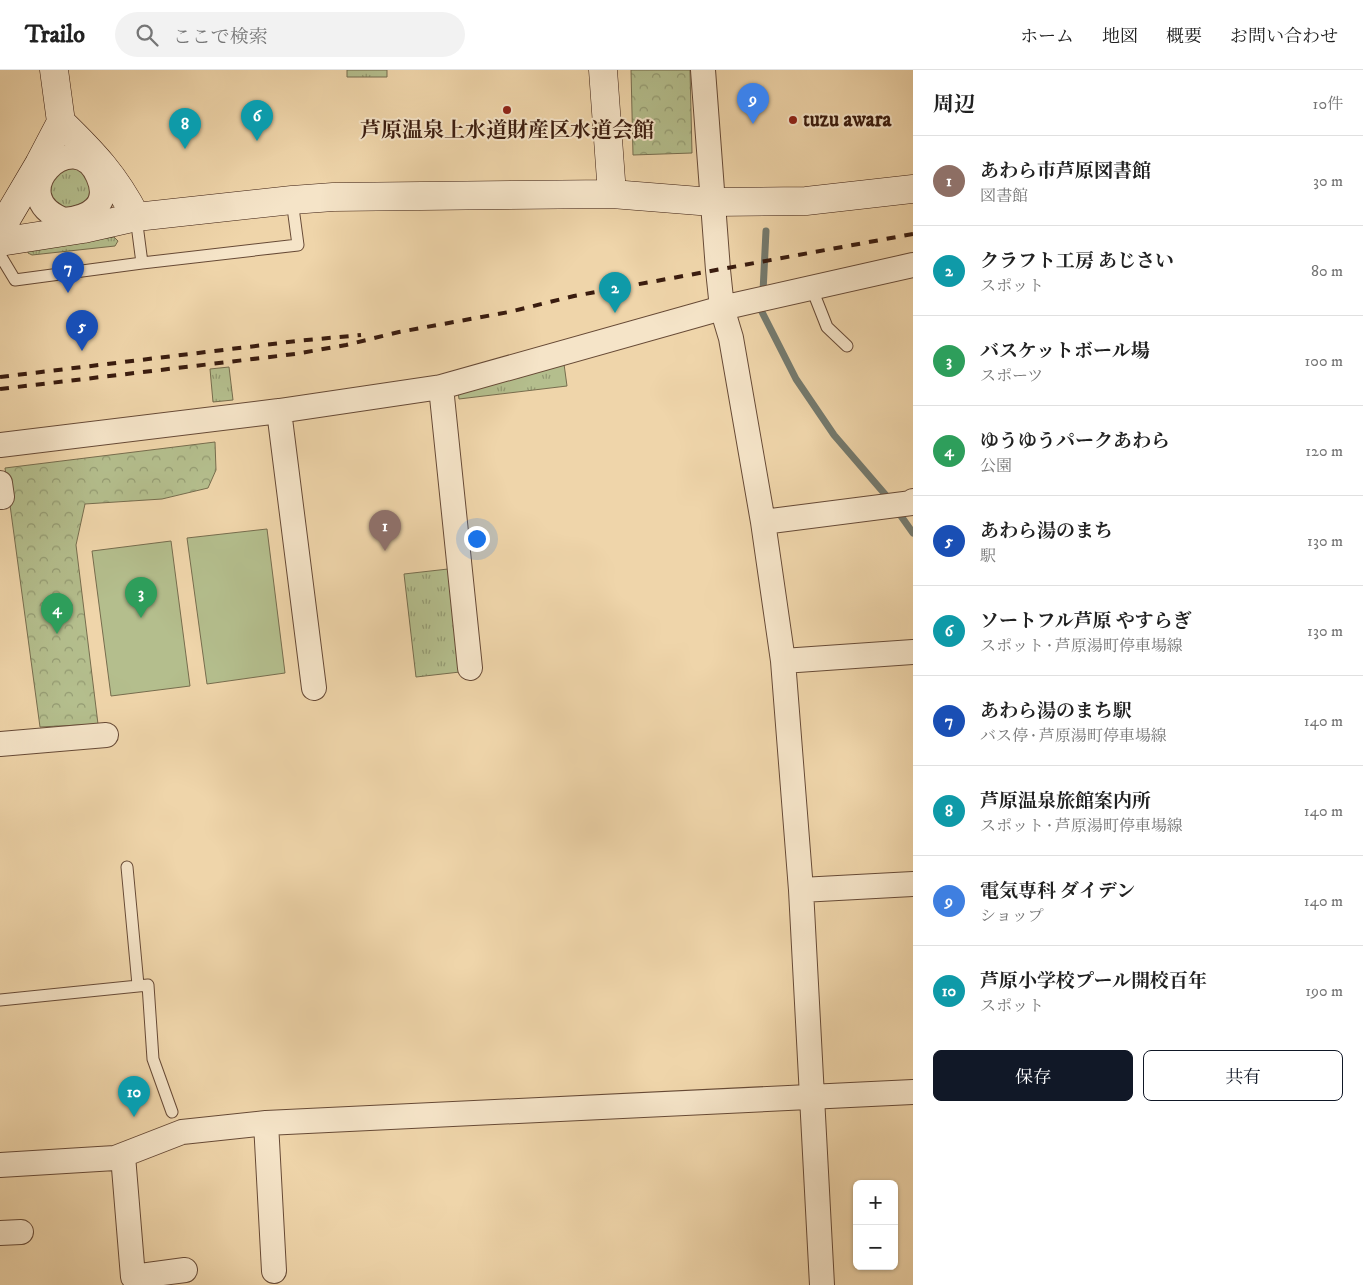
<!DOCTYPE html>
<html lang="ja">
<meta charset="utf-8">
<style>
body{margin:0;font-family:"IM FELL DW Pica","Noto Serif JP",serif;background:#f2f2f2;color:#222}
.controls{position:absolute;right:15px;bottom:15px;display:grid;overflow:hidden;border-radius:8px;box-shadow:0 1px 4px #0004}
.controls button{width:45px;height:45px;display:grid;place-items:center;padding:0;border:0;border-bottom:1px solid #e0e0e0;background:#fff;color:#222;font:25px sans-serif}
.you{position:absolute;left:476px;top:468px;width:18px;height:18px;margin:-12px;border:4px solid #fff;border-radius:50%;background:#1a73e8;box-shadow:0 0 0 8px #1a73e833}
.badge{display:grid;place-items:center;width:32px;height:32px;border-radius:50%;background:#111827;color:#fff;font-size:16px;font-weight:700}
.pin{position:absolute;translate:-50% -41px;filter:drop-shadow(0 1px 2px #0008)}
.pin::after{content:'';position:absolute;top:26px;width:18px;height:15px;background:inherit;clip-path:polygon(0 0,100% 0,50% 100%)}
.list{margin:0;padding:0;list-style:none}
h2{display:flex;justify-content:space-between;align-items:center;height:65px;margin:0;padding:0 20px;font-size:21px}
h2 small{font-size:16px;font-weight:400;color:#767676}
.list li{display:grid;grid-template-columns:32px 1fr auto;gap:15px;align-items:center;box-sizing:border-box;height:90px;padding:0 20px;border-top:1px solid #e0e0e0}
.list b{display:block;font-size:19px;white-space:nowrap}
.list p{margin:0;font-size:16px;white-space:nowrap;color:#767676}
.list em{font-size:16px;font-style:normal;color:#767676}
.actions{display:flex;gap:10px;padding:15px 20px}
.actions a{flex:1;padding:11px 0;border:1px solid #111827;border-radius:8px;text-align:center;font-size:18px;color:#111827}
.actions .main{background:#111827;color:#fff}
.icon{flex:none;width:28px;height:28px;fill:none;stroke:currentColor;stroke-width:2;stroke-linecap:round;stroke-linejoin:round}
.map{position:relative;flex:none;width:913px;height:1215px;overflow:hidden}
header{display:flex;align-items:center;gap:30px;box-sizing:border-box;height:70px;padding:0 25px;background:#fff;border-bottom:1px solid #e0e0e0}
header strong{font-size:24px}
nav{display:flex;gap:28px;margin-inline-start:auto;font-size:18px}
.search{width:350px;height:45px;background:#f2f2f2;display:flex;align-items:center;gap:12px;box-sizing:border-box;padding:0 18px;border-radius:28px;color:#767676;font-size:19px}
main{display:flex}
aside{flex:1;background:#fff}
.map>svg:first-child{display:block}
.grass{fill:url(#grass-tufts);stroke:#776d4e}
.park{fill:url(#park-crowns);stroke:#776d4e}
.garden{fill:#b4be8d;stroke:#776d4e}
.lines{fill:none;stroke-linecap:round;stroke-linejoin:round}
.stream{stroke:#747a6e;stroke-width:7}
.lane-casing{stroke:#674a36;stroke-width:13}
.street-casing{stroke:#674a36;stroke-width:26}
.secondary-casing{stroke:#3a1c0f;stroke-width:29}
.lane{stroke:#f5e4c8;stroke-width:11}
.street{stroke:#f5e4c8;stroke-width:24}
.secondary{stroke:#f5e4c8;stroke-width:28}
.rail{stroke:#3a1c0f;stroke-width:4;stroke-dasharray:9 9;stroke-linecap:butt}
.poi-dot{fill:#8f2418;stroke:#f5e4c8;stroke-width:2}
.labels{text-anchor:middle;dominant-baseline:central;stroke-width:4;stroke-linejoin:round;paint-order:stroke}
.poi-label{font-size:21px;font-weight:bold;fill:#3a1c0f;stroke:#f5e4c8;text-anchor:start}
</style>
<header>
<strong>Trailo</strong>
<div class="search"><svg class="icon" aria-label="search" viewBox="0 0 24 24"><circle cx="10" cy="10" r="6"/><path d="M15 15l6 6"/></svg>ここで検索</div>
<nav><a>ホーム</a><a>地図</a><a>概要</a><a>お問い合わせ</a></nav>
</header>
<main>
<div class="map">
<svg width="913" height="1215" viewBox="0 0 913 1215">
<defs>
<pattern id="grass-tufts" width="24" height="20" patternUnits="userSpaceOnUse" patternTransform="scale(1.25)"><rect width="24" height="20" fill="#b4be8d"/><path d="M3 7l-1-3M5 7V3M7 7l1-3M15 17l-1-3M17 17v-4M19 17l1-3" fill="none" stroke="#939a72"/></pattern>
<pattern id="park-crowns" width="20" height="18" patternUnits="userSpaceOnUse" patternTransform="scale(1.25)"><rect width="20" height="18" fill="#b4be8d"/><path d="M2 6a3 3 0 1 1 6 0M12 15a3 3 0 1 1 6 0" fill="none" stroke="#939a72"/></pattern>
</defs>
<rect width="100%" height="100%" fill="#efd5aa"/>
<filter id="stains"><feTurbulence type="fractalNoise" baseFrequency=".004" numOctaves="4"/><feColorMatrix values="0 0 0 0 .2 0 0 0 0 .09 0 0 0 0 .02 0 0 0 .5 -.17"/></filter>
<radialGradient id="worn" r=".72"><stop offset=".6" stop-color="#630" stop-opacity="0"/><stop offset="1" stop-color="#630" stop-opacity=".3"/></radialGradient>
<!-- grass -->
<path class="grass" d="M347 0H387V7H347Z
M67 96 84 101C86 106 89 111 90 116 93 131 77 136 66 138L51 128 49 110Z
M114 167 118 171 115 176 32 185 28 183V180L31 177Z
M564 294 567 316 459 329 458 322Z
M229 297 233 330 213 332 210 299Z
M448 499 460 602 416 607 404 504Z"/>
<!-- park -->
<path class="park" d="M631 0H690L692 83 633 85Z
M215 372 216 400 208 418 162 429 85 434 76 475 98 654 40 657 5 398Z"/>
<!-- garden -->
<path class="garden" d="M267 459 285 603 207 614 187 468Z
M171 471 190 616 111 626 92 481Z"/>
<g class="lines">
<!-- stream -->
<path class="stream" d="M766 161 762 242 796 309 834 365 890 430
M896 439 913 463"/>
<!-- lane casing -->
<g class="lane-casing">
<path id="lane" d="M0 185 15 210 142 193 136 147
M142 193 298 175 292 130
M812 219 827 257 847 276
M127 797 138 915
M0 930 148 915 153 989 172 1042"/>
</g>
<!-- street casing -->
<g class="street-casing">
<path id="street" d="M703 0 718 200 722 238 731 268 763 452 783 591 801 820 822 1215
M64 150C90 148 111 135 98 106 74 52 0 125 64 150L66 161
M441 317 470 598
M279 341 314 618
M0 375 279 341 441 317 722 238 913 195
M0 413 2 427H0
M763 452 912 433 913 431
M783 591 913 582
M0 674 106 665
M801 820 913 814
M266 1053 274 1201
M123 1086 133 1207 185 1200
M0 1095 115 1088 182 1062 266 1053 913 1022
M0 1163 21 1162"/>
</g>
<!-- secondary casing -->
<g class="secondary-casing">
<path id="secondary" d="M54 0 61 52
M603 0 612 124
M0 160 39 94 61 52C93 83 115 106 136 147
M0 172 83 159 136 147 292 130 333 127 612 124 712 132 806 131 913 119"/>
</g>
<!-- lane -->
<use href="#lane" class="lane"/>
<!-- street -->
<use href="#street" class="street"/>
<!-- secondary -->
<use href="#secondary" class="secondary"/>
<!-- rail -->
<path class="rail" d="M0 307 297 271 361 265
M0 319 295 284 346 275 399 262 509 242 574 226 913 164"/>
</g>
<!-- markers -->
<g class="poi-dot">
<circle cx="507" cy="40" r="5"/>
<circle cx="793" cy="50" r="5"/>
</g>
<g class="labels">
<!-- poi labels -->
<g class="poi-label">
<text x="803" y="50">tuzu awara</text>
<text x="507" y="61" text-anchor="middle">芦原温泉上水道財産区水道会館</text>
</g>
</g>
<rect width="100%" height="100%" filter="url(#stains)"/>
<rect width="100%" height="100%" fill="url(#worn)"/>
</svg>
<div class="controls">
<button>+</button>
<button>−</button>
</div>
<div class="you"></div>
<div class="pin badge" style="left:385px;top:481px;background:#8d6e63">1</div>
<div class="pin badge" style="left:615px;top:243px;background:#0f9aa8">2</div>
<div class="pin badge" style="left:141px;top:548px;background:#2e9e5b">3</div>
<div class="pin badge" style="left:57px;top:564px;background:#2e9e5b">4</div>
<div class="pin badge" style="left:82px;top:281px;background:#1a4fb4">5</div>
<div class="pin badge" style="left:257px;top:71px;background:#0f9aa8">6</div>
<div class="pin badge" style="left:68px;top:223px;background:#1a4fb4">7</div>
<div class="pin badge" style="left:185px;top:79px;background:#0f9aa8">8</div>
<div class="pin badge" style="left:753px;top:54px;background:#3f7fe0">9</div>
<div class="pin badge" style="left:134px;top:1047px;background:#0f9aa8">10</div>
</div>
<aside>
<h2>周辺<small>10件</small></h2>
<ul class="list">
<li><span class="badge" style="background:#8d6e63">1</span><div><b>あわら市芦原図書館</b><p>図書館</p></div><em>30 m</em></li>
<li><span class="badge" style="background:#0f9aa8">2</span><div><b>クラフト工房 あじさい</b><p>スポット</p></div><em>80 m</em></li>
<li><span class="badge" style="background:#2e9e5b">3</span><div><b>バスケットボール場</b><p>スポーツ</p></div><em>100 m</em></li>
<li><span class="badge" style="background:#2e9e5b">4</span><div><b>ゆうゆうパークあわら</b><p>公園</p></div><em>120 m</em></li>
<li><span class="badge" style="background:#1a4fb4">5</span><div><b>あわら湯のまち</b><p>駅</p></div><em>130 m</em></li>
<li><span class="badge" style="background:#0f9aa8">6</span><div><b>ソートフル芦原 やすらぎ</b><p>スポット · 芦原湯町停車場線</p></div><em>130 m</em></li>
<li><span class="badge" style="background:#1a4fb4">7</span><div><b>あわら湯のまち駅</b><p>バス停 · 芦原湯町停車場線</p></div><em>140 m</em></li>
<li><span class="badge" style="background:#0f9aa8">8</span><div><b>芦原温泉旅館案内所</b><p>スポット · 芦原湯町停車場線</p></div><em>140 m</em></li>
<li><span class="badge" style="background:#3f7fe0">9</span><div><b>電気専科 ダイデン</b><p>ショップ</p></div><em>140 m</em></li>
<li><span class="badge" style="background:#0f9aa8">10</span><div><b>芦原小学校プール開校百年</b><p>スポット</p></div><em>190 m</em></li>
</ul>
<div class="actions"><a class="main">保存</a><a>共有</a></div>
</aside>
</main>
